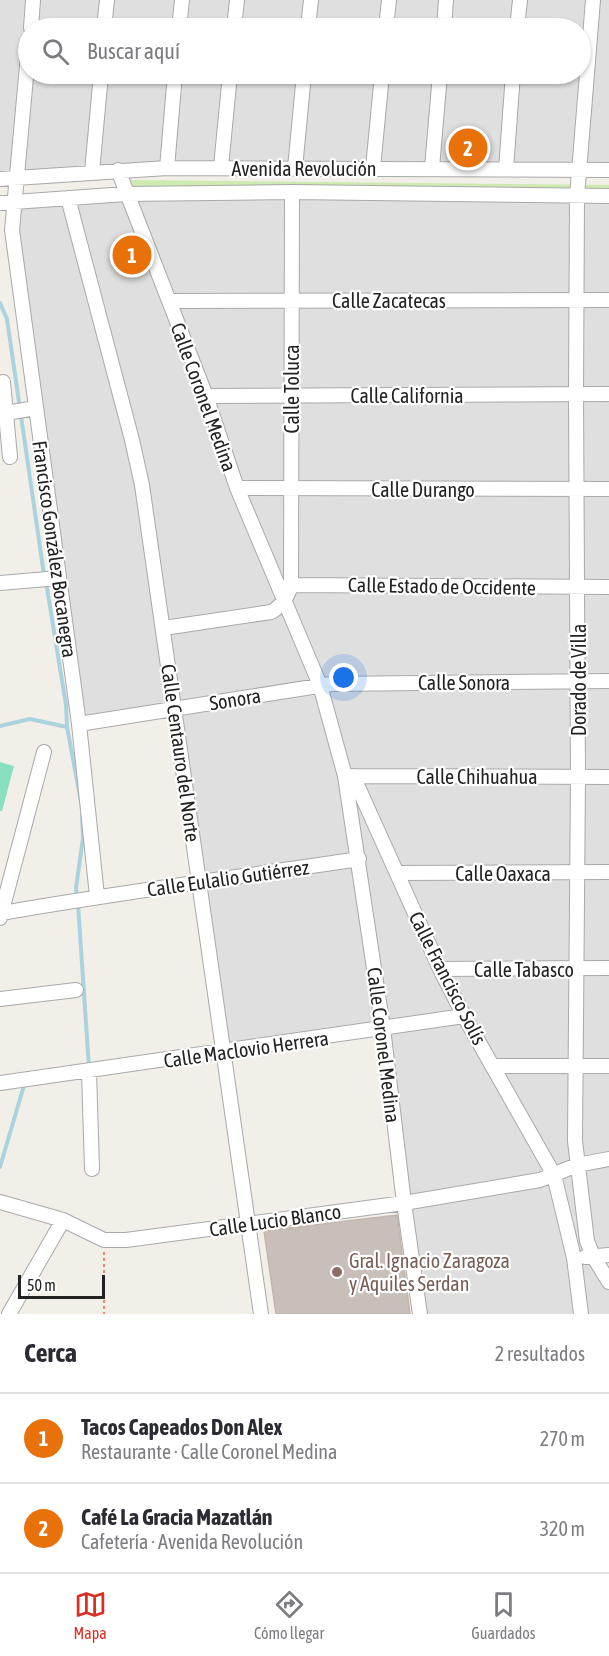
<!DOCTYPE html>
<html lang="es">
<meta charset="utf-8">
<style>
body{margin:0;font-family:"Asap Condensed",sans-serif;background:#f2f2f3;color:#2b2b33}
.scale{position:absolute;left:18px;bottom:15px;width:87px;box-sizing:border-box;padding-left:6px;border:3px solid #222;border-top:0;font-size:16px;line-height:21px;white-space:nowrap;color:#222;-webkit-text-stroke:4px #fff;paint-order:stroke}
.you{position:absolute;left:344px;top:678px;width:21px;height:21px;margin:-15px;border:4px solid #fff;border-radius:50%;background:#1a73e8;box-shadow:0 0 0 9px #1a73e833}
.badge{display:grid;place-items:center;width:39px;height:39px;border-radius:50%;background:#d93025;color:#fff;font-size:20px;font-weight:700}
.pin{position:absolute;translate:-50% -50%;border:3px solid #fff;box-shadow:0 2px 6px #0006}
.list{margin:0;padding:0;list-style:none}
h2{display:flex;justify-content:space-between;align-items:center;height:78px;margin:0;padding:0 24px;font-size:26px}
h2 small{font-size:20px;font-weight:400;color:#7c7c81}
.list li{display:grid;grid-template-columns:39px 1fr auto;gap:18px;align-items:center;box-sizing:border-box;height:90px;padding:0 24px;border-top:2px solid #e1e1e2}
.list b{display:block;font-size:22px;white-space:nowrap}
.list p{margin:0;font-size:20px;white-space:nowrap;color:#7c7c81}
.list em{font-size:20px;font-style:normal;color:#7c7c81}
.icon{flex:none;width:33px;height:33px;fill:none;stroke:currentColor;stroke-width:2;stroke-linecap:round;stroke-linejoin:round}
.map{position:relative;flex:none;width:609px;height:1314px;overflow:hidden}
.search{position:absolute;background:#fff;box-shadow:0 2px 4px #0004;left:18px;right:18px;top:18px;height:66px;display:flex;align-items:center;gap:15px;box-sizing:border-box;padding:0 21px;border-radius:33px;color:#7c7c81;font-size:22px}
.sheet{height:258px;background:#fff}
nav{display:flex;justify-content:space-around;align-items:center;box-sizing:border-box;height:84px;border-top:2px solid #e1e1e2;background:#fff;font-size:16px;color:#7c7c81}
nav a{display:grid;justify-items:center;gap:3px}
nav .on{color:#d93025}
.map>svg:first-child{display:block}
.residential{fill:#e0dfdf}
.grass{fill:#cdebb0}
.pitch{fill:#88e0be}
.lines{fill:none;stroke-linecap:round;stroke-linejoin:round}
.stream{stroke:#aad3df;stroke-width:4}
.building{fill:#c7bfb8;stroke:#c4b6ab;stroke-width:1.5}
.minor-casing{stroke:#a9a9a9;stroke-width:16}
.path{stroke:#fa8072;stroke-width:2;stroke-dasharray:3 3;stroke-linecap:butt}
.minor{stroke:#fff;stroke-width:14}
.education-dot{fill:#8d6e63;stroke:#fff;stroke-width:2}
.labels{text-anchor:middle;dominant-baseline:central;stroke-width:4.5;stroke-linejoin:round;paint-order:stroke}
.street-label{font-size:20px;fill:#222;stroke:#fff}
.education-label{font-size:20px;fill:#785e54;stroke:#fff;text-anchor:start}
</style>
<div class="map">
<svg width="609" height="1314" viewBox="0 0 609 1314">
<rect width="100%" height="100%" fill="#f2efe9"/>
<!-- residential -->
<path class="residential" d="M0 0H28L14 172H0Z
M36 0H103L101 28H34Z
M111 0H178L176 28H108Z
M186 0H233L230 28H183Z
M241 0H307L305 28H238Z
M315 0H385L382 28H312Z
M393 0H443L440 28H390Z
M451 0H516L514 28H448Z
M524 0H589L576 164 510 163 517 74H580V28H521Z
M597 0H609V163H583Z
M30 74H97L89 165 22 171Z
M105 74H172L164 162 97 165Z
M180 74H226L218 161 172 162Z
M234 74H300L292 162H225Z
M308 74H378L370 162H300Z
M386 74H436L429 162H378Z
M444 74H510L502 163 437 162Z
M288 199 286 296 171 298 133 200Z
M296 199 573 202V296H294Z
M125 201 280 598 275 605 167 624 74 204Z
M582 202H609V296H581Z
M66 205 129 445 170 705 82 720 16 232 17 208Z
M581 303 609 304V390H580Z
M287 304 288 392H208L174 305Z
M294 304H573L572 390 296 392Z
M581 397H609V485L581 486Z
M572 398 573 486 296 485 295 399Z
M211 400H288V485L240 484Z
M242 492 287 493 285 591Z
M296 493H573L574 584 295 581Z
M581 493H609V583H581Z
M294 591H574V678L322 681 288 600Z
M581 591H609V677L581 678Z
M281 610 314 682 177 704 168 632Z
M582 685H609V773H581Z
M574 686 573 773 348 772 325 688Z
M317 689 341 777 355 856 203 879 178 712Z
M350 779 458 1013 386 1023Z
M360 780 573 781 572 869H400Z
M609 780V868L580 869 581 781Z
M355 863 379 1025 227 1048 204 886Z
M580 876H609V964L580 965Z
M403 877H573L572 965H442Z
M580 972H609V1062L579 1063Z
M446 973H572L571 1063 495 1062Z
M462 1020 549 1173 408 1198 387 1031Z
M500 1070 571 1071 573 1162 556 1170Z
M578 1070H609V1156L580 1160Z
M609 1163V1252H595L582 1167Z
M574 1171 587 1253 577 1254 559 1177Z
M552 1179 570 1259 578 1314H425L408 1206Z
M590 1260 609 1289V1314H585L578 1262Z"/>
<!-- grass -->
<path class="grass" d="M133 180 609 185V191L132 189 127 182Z"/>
<!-- pitch -->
<path class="pitch" d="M0 762 14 766 2 811H0Z"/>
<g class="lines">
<!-- stream -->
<path class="stream" d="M0 303 7 319 44 575
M46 582 66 705 67 727
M0 726 30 719 67 727 81 802
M77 897 76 888 83 838 82 815
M78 904 89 1068
M0 1167 25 1082"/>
</g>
<!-- building -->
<path class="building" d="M397 1215 410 1314H276L264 1231Z"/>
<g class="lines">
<!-- minor casing -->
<g class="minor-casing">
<path id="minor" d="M593 0 577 196 576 394 578 777 575 1141 587 1241 593 1256 609 1282
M31 28 33 0
M104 28 107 0
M179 28 182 0
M234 28 237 0
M308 28 311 0
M386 28 389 0
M444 28 446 0
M517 28 520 0
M28 55 12 230 79 724 97 896
M221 167 230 74
M167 168 175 74
M295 168 304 74
M373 168 382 74
M432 168 440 74
M506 169 513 74
M118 170 206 396 237 488 320 685 345 776 383 1028 404 1203 420 1314
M92 172 101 74
M0 179 167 168 609 170
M68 198 132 440 142 485 261 1314
M0 203 126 194 292 192 609 196
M169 301 609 300
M3 382 10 457
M206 396 609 394
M6 413 36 408
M237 488 609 489
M0 583 59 578
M291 585 292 192
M164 628 271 612C280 608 289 595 291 585L609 587
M79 724 331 684 609 681
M348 776 609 777
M353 776 440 969 464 1016 554 1175 574 1258 581 1314
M397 873 609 872
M2 913C120 892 240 877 359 859
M0 918 44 752
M440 969 609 968
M0 999 76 990
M493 1066H609
M89 1072 92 1169
M0 1083 464 1016
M0 1202 63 1220 104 1240H126L404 1203 540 1180 577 1165 609 1159
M585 1257 609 1255
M9 1314 63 1220"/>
</g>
<!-- path -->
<path class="path" d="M104 1252V1314"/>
<!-- minor -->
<use href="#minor" class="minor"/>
</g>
<!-- markers -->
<circle class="education-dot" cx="337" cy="1272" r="6"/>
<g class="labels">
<!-- street labels -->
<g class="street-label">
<text x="304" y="168">Avenida Revolución</text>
<text x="389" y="300">Calle Zacatecas</text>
<text transform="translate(291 389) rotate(-90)">Calle Toluca</text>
<text x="407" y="395">Calle California</text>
<text transform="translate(204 397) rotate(70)">Calle Coronel Medina</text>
<text x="423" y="489">Calle Durango</text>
<text transform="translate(55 549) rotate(82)">Francisco González Bocanegra</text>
<text transform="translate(442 586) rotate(1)">Calle Estado de Occidente</text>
<text transform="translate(578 680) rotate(-90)">Dorado de Villa</text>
<text x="464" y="682">Calle Sonora</text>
<text transform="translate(235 699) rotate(-9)">Sonora</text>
<text transform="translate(181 753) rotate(82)">Calle Centauro del Norte</text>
<text x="477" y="776">Calle Chihuahua</text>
<text x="503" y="873">Calle Oaxaca</text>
<text transform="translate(228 878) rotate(-8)">Calle Eulalio Gutiérrez</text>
<text x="524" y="969">Calle Tabasco</text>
<text transform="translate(448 978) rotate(63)">Calle Francisco Solís</text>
<text transform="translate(384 1045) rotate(83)">Calle Coronel Medina</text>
<text transform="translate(246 1049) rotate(-8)">Calle Maclovio Herrera</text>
<text transform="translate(275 1220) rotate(-8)">Calle Lucio Blanco</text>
</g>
<!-- education labels -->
<g class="education-label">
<text x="349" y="1260">Gral. Ignacio Zaragoza<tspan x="349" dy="23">y Aquiles Serdan</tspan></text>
</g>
</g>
</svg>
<div class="scale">50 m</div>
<div class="you"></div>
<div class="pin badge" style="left:132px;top:255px;background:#e8710a">1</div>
<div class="pin badge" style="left:468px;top:148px;background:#e8710a">2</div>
<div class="search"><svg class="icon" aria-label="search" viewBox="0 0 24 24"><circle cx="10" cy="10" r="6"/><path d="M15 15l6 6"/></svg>Buscar aquí</div>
</div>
<section class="sheet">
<h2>Cerca<small>2 resultados</small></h2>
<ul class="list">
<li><span class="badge" style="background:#e8710a">1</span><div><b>Tacos Capeados Don Alex</b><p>Restaurante · Calle Coronel Medina</p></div><em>270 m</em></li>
<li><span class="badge" style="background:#e8710a">2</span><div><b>Café La Gracia Mazatlán</b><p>Cafetería · Avenida Revolución</p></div><em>320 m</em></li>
</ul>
</section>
<nav>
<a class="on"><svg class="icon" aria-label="map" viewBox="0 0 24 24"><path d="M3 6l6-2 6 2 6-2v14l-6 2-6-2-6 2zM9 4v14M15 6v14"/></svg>Mapa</a>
<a><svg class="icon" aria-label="directions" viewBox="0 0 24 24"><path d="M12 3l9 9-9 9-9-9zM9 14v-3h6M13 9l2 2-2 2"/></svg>Cómo llegar</a>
<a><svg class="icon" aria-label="saved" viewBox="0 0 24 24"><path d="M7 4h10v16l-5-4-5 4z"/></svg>Guardados</a>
</nav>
